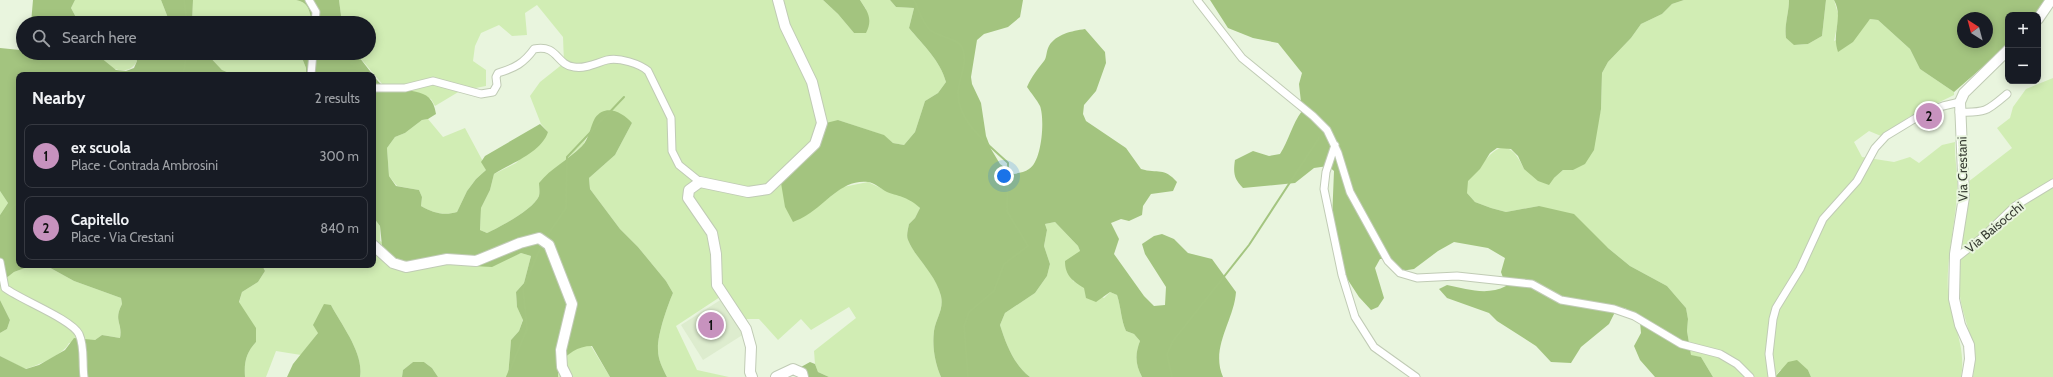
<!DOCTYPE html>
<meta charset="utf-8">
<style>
body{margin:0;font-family:Cabin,sans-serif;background:#20242c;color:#f1f3f6}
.controls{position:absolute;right:12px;top:12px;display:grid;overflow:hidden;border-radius:8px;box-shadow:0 2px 10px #0003}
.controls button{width:36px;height:36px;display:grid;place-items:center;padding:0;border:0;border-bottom:1px solid #363941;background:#171b24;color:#f1f3f6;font:20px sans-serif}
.compass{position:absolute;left:1957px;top:12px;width:36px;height:36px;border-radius:50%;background:#171b24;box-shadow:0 2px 10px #0003;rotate:324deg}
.you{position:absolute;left:1004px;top:176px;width:14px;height:14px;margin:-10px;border:3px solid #fff;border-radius:50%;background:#1a73e8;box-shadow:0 0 0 6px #1a73e833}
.badge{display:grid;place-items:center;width:26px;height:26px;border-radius:50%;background:#c792be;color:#111;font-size:13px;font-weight:700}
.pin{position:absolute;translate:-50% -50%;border:2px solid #fff;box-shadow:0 1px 4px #0006}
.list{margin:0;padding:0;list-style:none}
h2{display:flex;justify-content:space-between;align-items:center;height:52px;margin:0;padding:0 16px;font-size:17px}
h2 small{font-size:13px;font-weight:400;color:#9ea1a6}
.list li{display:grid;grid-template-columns:26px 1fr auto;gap:12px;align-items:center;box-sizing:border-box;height:64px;margin:0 8px 8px;padding:0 8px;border:1px solid #363941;border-radius:8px}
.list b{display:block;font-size:15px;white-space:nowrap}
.list p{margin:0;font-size:13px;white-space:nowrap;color:#9ea1a6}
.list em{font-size:13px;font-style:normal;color:#9ea1a6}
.icon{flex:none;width:22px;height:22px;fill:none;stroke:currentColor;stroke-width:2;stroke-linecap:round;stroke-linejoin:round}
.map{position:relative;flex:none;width:2053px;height:377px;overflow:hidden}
.search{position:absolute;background:#171b24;box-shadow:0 2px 10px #0003;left:16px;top:16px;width:360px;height:44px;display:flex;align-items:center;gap:10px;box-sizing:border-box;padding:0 14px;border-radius:22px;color:#9ea1a6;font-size:15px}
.panel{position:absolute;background:#171b24;box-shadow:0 2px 10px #0003;left:16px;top:72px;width:360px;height:196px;border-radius:8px}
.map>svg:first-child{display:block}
.built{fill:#ddecce}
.green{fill:#d1edb4}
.forest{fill:#a3c47f;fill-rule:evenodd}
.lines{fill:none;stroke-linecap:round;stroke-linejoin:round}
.stream{stroke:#a4c580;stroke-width:2}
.street-casing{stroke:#c0cbb5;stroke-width:9}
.secondary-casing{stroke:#c0cbb5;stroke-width:12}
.street{stroke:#fff;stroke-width:7}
.secondary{stroke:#fff;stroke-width:10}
.labels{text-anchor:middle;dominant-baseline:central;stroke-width:4;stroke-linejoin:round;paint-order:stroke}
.street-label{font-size:13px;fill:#363b32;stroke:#e9f5de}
</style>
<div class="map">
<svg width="2053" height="377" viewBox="0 0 2053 377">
<rect width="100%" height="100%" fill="#e9f5de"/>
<!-- built -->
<path class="built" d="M722 299 744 334 703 360 681 325Z"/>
<!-- green -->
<path class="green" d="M75 0H161L170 23H79L71 8Z
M193 0H296C307 2 309 8 311 18L302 23H192Z
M339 0H823L838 14 854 33 866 9 860 0H890L896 7 914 8 909 28C923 45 940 60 946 82L938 93 925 101 915 132 904 145 893 143 883 135 838 120 826 200 843 187 868 182 889 192 911 199 920 208 915 218 909 224C908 229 906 236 908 240 917 260 936 274 941 296 944 310 936 318 934 331 932 347 935 363 941 377H829L818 372 815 364 814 351 856 318 849 307 811 330 801 319 778 340 759 319H736L723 295 676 326 697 370 729 377H667C663 369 658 360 658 350 657 336 667 307 673 293L666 281 638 247 620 229 590 189 589 178 615 155 632 123 596 118 583 145 539 183C539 186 540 192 539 196 534 209 500 227 487 233L480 230 481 208 490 190 494 174 516 163 548 132 541 124 530 96 540 82 564 63 563 37 537 5 525 13 527 35 512 36 499 25 481 33 475 46 473 61 486 70V86L460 91 435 106 431 99 384 86 356 53H369V23H342Z
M1684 0H1789C1789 13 1784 25 1786 38L1795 45 1808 44 1822 36 1826 0H1834L1839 17 1834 41 1861 29 1870 19 1878 20 1910 49 1920 69 1954 92V95L1909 117 1881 136 1869 131 1854 142 1862 157 1894 162 1910 157 1919 163 1942 145 1955 142C1954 159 1959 177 1957 194 1955 226 1946 258 1948 291 1950 321 1967 344 1961 377H1811L1808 370H1780L1775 377H1713L1701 357 1691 356 1687 331 1688 319 1686 308 1667 286 1630 266 1608 248 1539 206 1506 212 1491 208 1475 202 1467 193V181C1487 162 1503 123 1524 169L1554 178 1563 170H1573L1597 125 1601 109 1602 73 1608 62 1631 38 1641 24 1662 14 1672 4Z
M95 53H135L137 61C128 79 104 68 95 53Z
M206 53H300L306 68V75H234L222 70Z
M2053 78V377H1973C1979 346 1962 320 1959 290 1956 258 1964 215 1968 182L2012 148 1997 128 2010 118 2013 107 2026 89Z
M428 119 443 137 465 128 487 169 476 179 467 191 457 212C444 216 433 213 421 206L422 197 419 190 397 186 389 176 387 148 395 137 405 133 422 120Z
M0 191 8 203 0 215Z
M373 217 380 226V241L425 262 511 257 521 253 531 256 524 283 516 292 517 307 523 319 519 331 511 340 508 377H438L432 368 424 362H413L403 370 402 377H360C364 353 342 326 331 305L318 333 301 355 276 351 266 377H245C244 362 246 353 256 342L239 303 242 292 258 282 265 271 262 265H373Z
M1055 222 1078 246 1080 251 1073 281 1104 298 1110 292 1117 295C1121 307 1121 320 1126 331L1134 334 1140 341C1135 354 1135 364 1142 377H1030C1014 365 1006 344 1000 325L1005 313 1035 293 1047 276 1050 264 1044 246 1047 230 1045 224Z
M33 265H45L74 281 121 298 122 304C113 321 123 324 120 338L102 335 95 340 69 343C63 355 39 365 25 369L0 356V333L7 329 10 320 0 300V283L14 272Z
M588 341 610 377H558C550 359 577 348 588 341Z"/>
<!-- forest -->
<path class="forest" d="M33 0H75L71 8 79 23H31Z
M161 0H193L192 23H170Z
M296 0H339L342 23H302L311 18C309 8 307 2 296 0Z
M823 0H860C868 12 873 19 866 33H854L838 14Z
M890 0H1023L1020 17 1008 27 984 34 977 40 971 77 972 84 981 103 986 136 991 149 1000 164 1014 174C1019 173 1025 172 1029 169 1042 162 1045 119 1040 106 1037 100 1031 93 1027 87 1032 76 1037 70 1044 61 1047 57 1046 51 1049 46 1056 34 1072 31 1085 29L1105 52 1106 63 1096 91 1084 105 1083 114 1086 121 1126 148 1141 169C1158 174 1164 167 1177 182L1173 191 1151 194 1143 206 1142 215 1129 221 1121 219 1111 223 1119 239 1114 254 1144 296 1154 306 1165 305 1166 287 1145 254 1142 244 1154 236 1162 234 1174 239 1188 253 1212 259 1236 292C1234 321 1210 347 1223 377H1142C1135 364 1135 354 1140 341L1134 334 1126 331C1121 320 1121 307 1117 295L1110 292 1096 302 1086 298 1084 288C1073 281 1065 276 1065 261L1080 251 1078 246 1055 222 1045 224 1047 230 1044 246 1050 264 1047 276 1035 293 1005 313 1000 325C1006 344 1014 365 1030 377H941C935 363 932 347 934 331 936 318 944 310 941 296 935 273 916 259 908 240 906 236 908 229 909 224L915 218 920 208C908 197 901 197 887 192 881 189 875 183 868 182 842 179 827 203 807 215 803 218 797 220 793 222L785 207 781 183 810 146 822 124 838 120 884 135 893 143 904 145 915 132 925 101 938 93 946 82C940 60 923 45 909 28L914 8 896 7Z
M1210 0H1684L1672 4 1662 14 1641 24 1631 38 1608 62 1602 73 1601 109 1594 150 1585 164 1573 170H1563L1554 178 1549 185 1538 181 1524 169 1518 156 1511 149 1497 148 1490 153 1480 169 1468 181 1467 193 1475 202 1491 208 1506 212 1539 206 1574 214 1608 248 1630 266 1667 286 1686 308 1688 319 1687 331 1691 355 1701 357 1713 377H1655L1640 360 1634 346 1641 333 1640 322 1625 308 1615 312 1609 324 1581 347 1571 363 1551 362 1536 346 1497 321 1489 313 1447 298 1439 289 1447 285C1467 289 1487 296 1506 286L1501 272 1505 258 1488 248 1454 242 1438 251 1414 269 1401 271 1384 259H1380L1375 268 1384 298 1378 307 1371 310 1359 297 1346 277 1332 220 1334 171 1328 166 1314 168 1295 183 1243 188C1234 179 1233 173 1235 160L1253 151 1269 156 1280 154C1289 140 1292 124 1302 111L1299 84 1302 73 1278 43 1253 38 1228 28Z
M1789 0H1826L1822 36 1808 44 1794 45 1786 38C1784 25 1789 13 1789 0Z
M1834 0H2047L2035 15H2008V45L1954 92 1920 69 1910 49 1878 20 1870 19 1853 42 1838 52C1831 32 1844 18 1834 0ZM1963 18H1987V42H1963Z
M0 48 20 50 23 48V53H95L116 70 126 71 134 68 137 61 135 53H206L222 70 234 75H19V265H33L14 272 0 283V215L8 203 0 191Z
M300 53H356L373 75H306V68Z
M373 75C376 78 380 85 384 86 404 95 432 83 436 114L428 119 422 120 405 133 395 137 387 148 389 176 396 186 419 190 422 197 421 206C433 213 444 216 457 212L467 191 476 179 486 170 481 162 485 156 540 124 548 132C541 153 511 163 494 174L490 190 481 208 480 230 487 233C500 227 534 209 539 196 540 192 539 186 539 183 551 168 568 160 582 146 589 139 590 127 595 118 606 103 623 113 632 123L615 155 589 178 590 189 620 229 638 247 666 281 673 293C667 307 657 336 658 350 658 360 663 369 667 377H610L592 346C577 346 568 354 558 364V377H508L511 340 519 331 523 320 517 307 516 292 524 283 531 256 521 253 492 267 473 266 460 262 406 271 383 255 380 226 373 217Z
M45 265H262L265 271 258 282 242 292 239 302 256 328V342C246 353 244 362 245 377H0V356L26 369 39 365 65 350 74 338 95 340 102 335 120 338C123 323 113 321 122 304L121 298 74 281Z
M0 300 10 320 7 329 0 333Z
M324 304 331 305C342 326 364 353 360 377H287L293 364 318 333 313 325Z
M1797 360 1808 370 1811 377H1775L1788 362Z
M413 362H424L432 368 438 377H402L403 370Z
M810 362 815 364 818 372 829 377H800L801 367Z"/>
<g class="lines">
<!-- stream -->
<path class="stream" d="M184 0 187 23
M914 0C919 10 922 22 930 30 938 37 957 38 962 47 969 62 959 77 958 92 957 122 989 145 1008 163L1007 211 1028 246 1004 264 994 291 969 312 964 326 968 377
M183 75 187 53
M0 219 19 201
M545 239 566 208 567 157 624 97
M507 377 527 329 523 289 542 244
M1172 377 1167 354 1173 341 1249 245 1319 138"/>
<!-- street casing -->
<g class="street-casing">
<path id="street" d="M309 0 316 12 315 23
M1197 0 1242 58 1313 116 1327 130 1338 153 1350 192 1388 261 1400 273 1417 278 1457 276 1532 284 1561 300 1614 309 1634 316 1681 344 1720 354 1737 364 1750 377
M311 75 313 53
M373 88H405L433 81 481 94 493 92 497 85 496 77 498 73C515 68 524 63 534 49 558 44 556 65 574 67 586 69 596 63 607 60 619 57 640 64 648 71L671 118 672 151 679 165 700 182
M1959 112C1986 113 1987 111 2007 94
M1335 145 1326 172 1324 189 1342 275 1355 317 1374 347 1416 377
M1955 259 1984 236 2015 206 2053 183
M0 262 5 288C21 300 71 319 79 334 85 347 82 363 84 377
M1772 377 1769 354 1773 319 1776 308 1800 269 1823 219 1857 181 1875 148 1886 136 1924 113 1943 106 1960 102"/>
</g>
<!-- secondary casing -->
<g class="secondary-casing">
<path id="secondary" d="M2038 19 2051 0
M373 245 393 263 406 267 447 259 476 261 520 243 539 238 549 245 572 304 561 350 562 367 567 377
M752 377 750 372 751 347 746 329 717 285 716 254 712 233 688 198 689 190 700 182 748 192 768 189 815 144 822 123 812 82 785 26 778 0
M776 377 793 369 802 373 803 377
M1967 377 1970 359 1969 345 1960 325 1954 299 1955 254 1964 197 1960 102 1964 93 2008 50"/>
</g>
<!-- street -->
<use href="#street" class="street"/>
<!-- secondary -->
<use href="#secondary" class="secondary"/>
</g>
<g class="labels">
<!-- street labels -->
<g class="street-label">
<text transform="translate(1962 169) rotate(-91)">Via Crestani</text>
<text transform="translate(1994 227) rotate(-40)">Via Baisocchi</text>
</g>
</g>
</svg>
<div class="controls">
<button>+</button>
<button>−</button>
</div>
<svg class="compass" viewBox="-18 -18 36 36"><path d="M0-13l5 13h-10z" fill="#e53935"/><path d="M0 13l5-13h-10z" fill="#9ea1a6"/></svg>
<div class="you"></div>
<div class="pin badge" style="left:711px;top:325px">1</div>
<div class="pin badge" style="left:1929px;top:116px">2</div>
<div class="search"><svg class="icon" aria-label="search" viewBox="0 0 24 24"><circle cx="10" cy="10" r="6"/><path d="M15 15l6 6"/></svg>Search here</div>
<section class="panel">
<h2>Nearby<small>2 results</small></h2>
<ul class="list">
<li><span class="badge">1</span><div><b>ex scuola</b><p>Place · Contrada Ambrosini</p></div><em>300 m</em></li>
<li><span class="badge">2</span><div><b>Capitello</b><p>Place · Via Crestani</p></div><em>840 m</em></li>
</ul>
</section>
</div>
